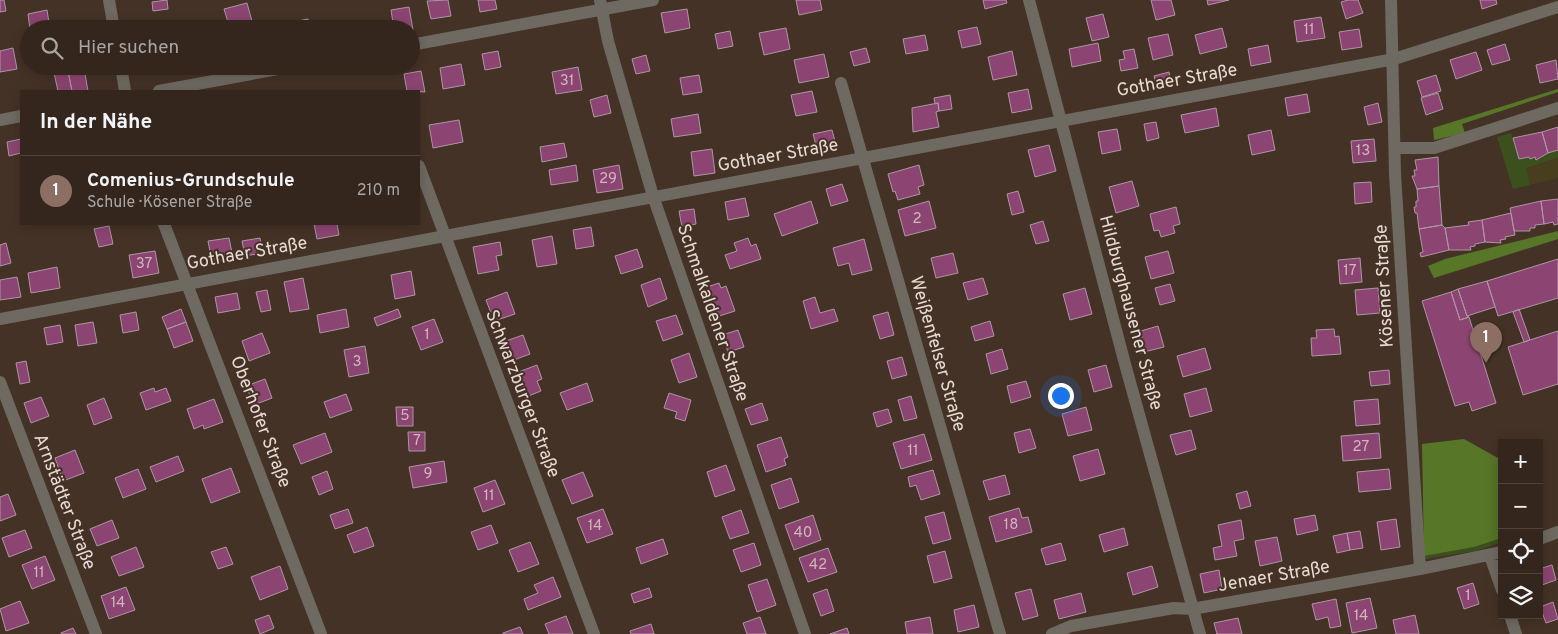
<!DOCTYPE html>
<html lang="de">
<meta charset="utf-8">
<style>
body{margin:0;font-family:Overpass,sans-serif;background:#3f322a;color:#f1f3f6}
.controls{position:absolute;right:15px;bottom:15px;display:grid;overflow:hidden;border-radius:0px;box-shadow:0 2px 12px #0003}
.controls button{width:45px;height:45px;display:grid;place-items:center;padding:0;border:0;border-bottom:1px solid #4e433b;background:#34261d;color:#f1f3f6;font:25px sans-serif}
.you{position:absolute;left:1060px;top:395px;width:18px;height:18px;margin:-12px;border:4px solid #fff;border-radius:50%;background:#1a73e8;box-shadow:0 0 0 8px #1a73e833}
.badge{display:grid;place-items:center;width:32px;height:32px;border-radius:50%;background:#5cceba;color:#fff;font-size:16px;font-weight:700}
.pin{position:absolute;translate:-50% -41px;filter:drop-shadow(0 1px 2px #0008)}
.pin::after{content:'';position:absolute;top:26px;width:18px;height:15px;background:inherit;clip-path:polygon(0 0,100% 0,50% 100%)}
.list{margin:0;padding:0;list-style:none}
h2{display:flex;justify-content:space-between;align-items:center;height:65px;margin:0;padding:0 20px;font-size:21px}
h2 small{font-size:16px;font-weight:400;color:#a9a5a4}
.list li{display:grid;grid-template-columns:32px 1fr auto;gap:15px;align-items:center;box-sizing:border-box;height:70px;padding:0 20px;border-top:1px solid #4e433b}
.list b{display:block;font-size:19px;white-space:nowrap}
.list p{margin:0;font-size:16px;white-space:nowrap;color:#a9a5a4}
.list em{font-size:16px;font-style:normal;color:#a9a5a4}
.icon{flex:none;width:28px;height:28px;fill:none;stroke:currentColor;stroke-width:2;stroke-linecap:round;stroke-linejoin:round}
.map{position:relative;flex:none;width:1558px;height:634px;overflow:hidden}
.search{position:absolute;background:#34261d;box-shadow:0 2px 12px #0003;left:20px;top:20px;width:400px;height:55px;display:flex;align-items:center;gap:12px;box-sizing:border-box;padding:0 18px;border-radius:28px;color:#a9a5a4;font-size:19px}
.panel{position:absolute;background:#34261d;box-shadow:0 2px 12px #0003;left:20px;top:90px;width:400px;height:135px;border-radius:0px}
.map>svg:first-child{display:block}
.green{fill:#3b501d}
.forest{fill:#577628}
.sand{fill:#473e1e}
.building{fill:#8c4572;stroke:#ad96a3}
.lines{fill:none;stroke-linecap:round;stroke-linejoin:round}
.minor{stroke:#6f6a61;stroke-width:12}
.labels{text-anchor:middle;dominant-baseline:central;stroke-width:4;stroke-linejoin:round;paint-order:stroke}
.number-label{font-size:15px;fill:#d0b6bc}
.street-label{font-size:18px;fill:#e7dbd4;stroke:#453227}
</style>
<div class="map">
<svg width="1558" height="634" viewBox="0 0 1558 634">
<rect width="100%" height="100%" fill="#453227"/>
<!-- green -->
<path class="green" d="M1511 133 1519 159 1529 157 1530 159 1535 157 1536 160 1542 158 1541 156 1558 150V158L1527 168 1530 185 1513 189 1497 137Z
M1502 538V542L1476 551 1425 559 1424 556 1474 547Z"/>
<!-- forest -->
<path class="forest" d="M1558 89V92L1462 124 1465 133 1434 140 1433 128Z
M1558 231V239L1434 278 1428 266 1445 259Z
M1464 439 1498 458 1502 469V538L1474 547 1424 556 1422 444Z"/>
<!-- sand -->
<path class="sand" d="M1558 158V178L1530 185 1526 169Z"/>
<!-- building -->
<path class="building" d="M0 0H4L6 11 0 12Z
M167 0 168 9 153 11 152 2Z
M448 0 451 16 431 19 427 1Z
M478 0H495L497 9 480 12Z
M796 0H820L822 10 799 15Z
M983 0H1006L1007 3 985 9Z
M1151 0H1171L1175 15 1156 20Z
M1207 0H1229L1208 5Z
M1348 0H1358L1363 13 1346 19 1341 2Z
M1480 0H1496L1497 4 1482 9Z
M247 3 253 25 230 29 224 9Z
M409 7 413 30 394 29 391 10Z
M687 9 690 28 665 33 661 13Z
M47 10 50 29H30L28 14Z
M1103 14 1109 37 1092 41 1086 18Z
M1321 17 1325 38 1297 42 1294 21Z
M308 19 310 29H289L288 23Z
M358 24V29H335V28Z
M977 27 981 44 962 48 958 31Z
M786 28 790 49 764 55 759 33Z
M1222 28 1227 47 1200 54 1195 35Z
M1359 29 1362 47 1342 50 1339 32Z
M730 31 733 46 718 49 715 34Z
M1168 34 1173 55 1153 60 1148 38Z
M925 35 928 50 906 54 903 39Z
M1098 43 1101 61 1072 67 1069 49Z
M1505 44 1510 60 1492 65 1487 50Z
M1268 45 1271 62 1251 66 1248 49Z
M13 48 17 69 0 72V51Z
M866 48 870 62 854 66 850 52Z
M1134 49 1138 68 1121 71 1119 60 1125 59 1123 51Z
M498 51 501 67 485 70 482 54Z
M1012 51 1017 75 993 80 988 57Z
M1476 52 1482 70 1456 79 1450 60Z
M824 54 829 77 799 83 794 60Z
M646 55 650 71 636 74 632 59Z
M1556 60 1558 79 1540 83 1536 65Z
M461 64 465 85 443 89 440 68Z
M152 66H175L176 69 154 74Z
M578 67 582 90 556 94 552 72Z
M84 68 88 91H72L68 71Z
M68 71 72 91H58L54 73Z
M421 71 425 92 407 91 404 74Z
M1169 72 1171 83 1157 86 1154 76Z
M699 75 702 92 683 95 680 78Z
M1436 75 1441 91 1422 97 1417 81Z
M1028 89 1032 109 1012 113 1008 93Z
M812 91 817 112 796 116 791 95Z
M1438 93 1443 109 1426 115 1421 98Z
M1307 94 1310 112 1288 116 1285 98Z
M607 95 611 113 594 117 590 100Z
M950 95 952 109 939 111 938 103 935 104 934 98Z
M938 103 939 111 936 112 939 127 913 132 912 108Z
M1378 103 1382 122 1368 125 1364 107Z
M1216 108 1219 126 1185 133 1181 115Z
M698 114 701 133 674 137 671 119Z
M459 120 463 142 433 148 429 125Z
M1156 122 1159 138 1147 141 1144 124Z
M1558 127V150L1548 153 1542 132Z
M1117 129 1121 150 1102 154 1098 132Z
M832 130 836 145 817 149 813 134Z
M1271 130 1275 150 1252 155 1248 135Z
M1542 132 1548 153 1536 160 1535 157 1530 159 1529 157 1519 159 1513 138Z
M21 139V153L9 156 7 142Z
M1374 139 1376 161 1353 163 1351 141Z
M564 143 567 157 542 162 540 147Z
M1049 145 1056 171 1035 177 1028 150Z
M712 149 715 173 694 176 691 152Z
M1438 157 1439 186 1417 189 1412 176H1415L1414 170H1417L1415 160Z
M576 165 578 181 551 185 549 170Z
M619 165 623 189 597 193 593 170Z
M919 165 924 185 918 187 920 194 898 200 895 191 893 192 888 174Z
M1132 181 1139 206 1116 213 1109 187Z
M1371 182 1372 202 1355 204 1354 183Z
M842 184 848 201 831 206 826 189Z
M1439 186 1442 225 1419 229 1417 213H1415L1414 207H1416V201H1418L1417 189Z
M1018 191 1024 212 1012 215 1007 194Z
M745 198 749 216 728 220 725 202Z
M1558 199V224L1554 225 1553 222 1544 224 1541 201Z
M811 201 818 223 782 236 774 214Z
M929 201 936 228 905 236 898 210Z
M1541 201 1544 224 1535 225V228H1530V231H1514L1510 208Z
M1176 207 1180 224 1173 226 1175 233 1161 237 1159 230 1154 231 1150 214Z
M694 209 696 224 682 227 679 211Z
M1511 213 1515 235 1505 237 1506 239 1500 240 1501 243 1485 242 1482 220Z
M1482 220 1485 242 1475 244V246L1470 247 1471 250H1449L1445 228 1469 225 1468 222Z
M1043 221 1049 241 1036 244 1030 225Z
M314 224H337L339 235 317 239Z
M1442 225 1445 228 1449 250 1421 257 1420 253 1423 252 1419 229Z
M109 226 113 244 99 247 94 229Z
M591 227 594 246 576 249 573 230Z
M552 236 557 264 537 267 532 240Z
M229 238 233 258 212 262 208 241Z
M260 238 263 253 245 256 242 241Z
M748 238 751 246 756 244 761 259 730 269 725 255 737 251 734 243Z
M864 239 872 270 852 275 849 263 838 266 833 248Z
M500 242 502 255 496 256 499 270 478 274 473 247Z
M6 243 11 263 0 266V245Z
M637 249 643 267 621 274 615 256Z
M155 251 159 273 133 278 129 255Z
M1168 251 1174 273 1151 279 1145 257Z
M953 253 958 273 936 278 931 258Z
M1360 258 1362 282 1340 284 1338 260Z
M1558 259V298L1498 316 1487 281Z
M57 267 60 288 31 293 28 273Z
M411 271 415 295 395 299 391 275Z
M17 277 21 297 0 300V280Z
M303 278 309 309 290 312 284 282Z
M660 278 667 299 648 307 641 285Z
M983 278 988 294 968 300 963 283Z
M1487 281 1495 307 1467 316 1458 289Z
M719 283 721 288 726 286 735 311 713 318 704 294 709 292 707 287Z
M1170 284 1175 301 1160 305 1155 288Z
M1085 288 1092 314 1070 320 1063 294Z
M1378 288 1380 313 1357 315 1355 290Z
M1458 289 1467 316 1469 317 1460 320 1451 292Z
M267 290 271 310 261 312 256 292Z
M507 292 515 314 494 321 486 300Z
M1451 292 1460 320 1469 317 1496 403 1472 411 1469 402 1455 406 1422 301Z
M237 293 240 309 218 313 215 297Z
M815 297 820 313 834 309 838 321 811 329 803 301Z
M181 309 186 322 167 329 162 317Z
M346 309 349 327 320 333 317 315Z
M398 309 401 317 377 326 374 318Z
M1519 309 1530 340 1524 342 1513 312Z
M136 312 139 330 123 333 120 315Z
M888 312 894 335 880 339 873 316Z
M676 315 683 334 663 341 656 321Z
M434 319 443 342 421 350 412 327Z
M990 321 994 336 975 341 971 327Z
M93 322 97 343 78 346 75 325Z
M186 322 193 341 174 348 167 329Z
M60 325 63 342 47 345 44 328Z
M1158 326 1164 347 1140 353 1134 333Z
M1334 329 1335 337 1339 336 1341 354 1312 356 1311 338H1317L1316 330Z
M738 330 744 347 728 352 722 335Z
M1558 331V384L1523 395 1508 347Z
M262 333 270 353 249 361 242 341Z
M523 335 530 354 511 361 503 342Z
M365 346 369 373 349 377 344 350Z
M1205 348 1211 369 1183 377 1177 356Z
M1002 349 1008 369 991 374 986 354Z
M689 353 697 377 679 383 671 360Z
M902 357 907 375 892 379 887 361Z
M26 361 30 382 20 384 16 363Z
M537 365 542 379 537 381 541 391 526 397 516 373Z
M1106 365 1112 387 1094 392 1088 370Z
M1389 370 1390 384 1371 386 1369 372Z
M265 379 272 398 254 405 246 386Z
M1026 381 1031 397 1011 403 1007 386Z
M587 383 593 401 567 410 560 393Z
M154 388 155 392 166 388 171 401 146 410 140 393Z
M1206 388 1212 411 1190 417 1184 394Z
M669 393 691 400 685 421 675 418 677 412 664 408Z
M346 394 352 410 330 418 324 402Z
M911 396 917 418 904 421 898 400Z
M41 397 49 416 31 423 24 403Z
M104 398 112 418 94 425 87 405Z
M214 399 223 422 204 429 203 425 194 429 187 409Z
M1378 399 1380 424 1356 426 1354 401Z
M762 403 768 420 751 425 745 409Z
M396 407H413V426H397Z
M1086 407 1092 430 1068 436 1062 414Z
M888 409 892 422 877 427 873 413Z
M1030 429 1036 448 1019 453 1014 433Z
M1191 430 1196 449 1176 455 1170 435Z
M408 432H425V451H409Z
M325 433 332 452 301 464 293 445Z
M1379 433 1381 458 1343 461 1341 436Z
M924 434 932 460 901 469 893 443Z
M781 437 788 457 784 459 786 465 766 472 757 445Z
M1098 449 1105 474 1080 481 1073 456Z
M75 450 84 473 63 481 55 458Z
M178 456 184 471 156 482 150 467Z
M444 461 447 482 413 488 409 467Z
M726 465 735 490 715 497 707 472Z
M231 468 240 492 211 503 202 479Z
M138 469 146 489 123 498 115 478Z
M1389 469 1391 489 1359 492 1357 472Z
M933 470 940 494 921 500 916 485 910 487 908 477Z
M327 471 333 489 319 495 312 477Z
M583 472 593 496 572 504 562 480Z
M1005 475 1010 494 989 500 983 481Z
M791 478 799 502 779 509 771 485Z
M495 480 505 504 483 512 474 488Z
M1247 491 1251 506 1240 509 1236 494Z
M8 494 16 515 0 521V497Z
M1019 508 1022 518 1028 517 1032 532 996 542 989 517Z
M348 509 353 523 335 529 330 515Z
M603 509 613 534 587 543 577 518Z
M741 510 749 533 730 539 722 517Z
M944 512 951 539 933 544 925 517Z
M813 515 821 540 794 550 785 525Z
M1315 515 1318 530 1297 535 1294 519Z
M1396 519 1400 547 1381 550 1377 522Z
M112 520 119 538 97 546 90 529Z
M1241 520 1244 539 1234 541 1237 556 1215 560 1213 548 1222 546 1218 525Z
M491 525 498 543 478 550 471 532Z
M367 527 374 546 354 553 347 535Z
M1124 528 1128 545 1104 552 1099 535Z
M25 530 32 548 9 557 2 538Z
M1360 531 1363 548 1350 550 1347 533Z
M1347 533 1350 550 1337 553 1333 536Z
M1277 537 1282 561 1260 566 1255 541Z
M663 539 668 554 641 564 636 548Z
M530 542 539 564 518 572 509 550Z
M754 543 761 565 741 572 733 550Z
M1061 543 1066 560 1046 565 1041 549Z
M136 547 144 567 119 576 111 557Z
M226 547 233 564 218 569 211 552Z
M828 548 837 572 808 582 799 558Z
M945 551 952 578 934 583 927 556Z
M45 556 55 580 32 589 22 565Z
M1552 565 1556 580 1539 586V569Z
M280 566 288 589 260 600 251 577Z
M1152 566 1158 587 1133 595 1127 573Z
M1219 570 1222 589 1204 593 1200 574Z
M553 577 561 597 528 610 524 599 538 593 534 585Z
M767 579 776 605 757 612 748 585Z
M1473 583 1479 604 1464 609 1457 588Z
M126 587 135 610 109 619 101 596Z
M649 588 652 597 634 603 631 594Z
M827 589 834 611 821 616 813 594Z
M1031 589 1038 616 1023 620 1015 593Z
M1081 593 1086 612 1059 619 1054 600Z
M1370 598 1377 628 1352 633 1346 603Z
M1336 599 1341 626 1330 628 1328 617 1316 620 1312 604Z
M20 601 29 623 6 631 0 609Z
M1553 602 1558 619 1546 623 1540 607Z
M974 605 979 627 958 632 954 610Z
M269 615 274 628 260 634 255 620Z
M1415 615 1419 634H1396L1393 620Z
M566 616 573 634H549L545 624Z
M760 617 766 634H747L743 623Z
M930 617 933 634H907L905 622Z
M1238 618 1242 634H1217L1214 623Z
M651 624 654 634H631L630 631Z
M520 627 523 634H503V633Z
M73 628 76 634H61V633Z
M847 628 849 634H830Z"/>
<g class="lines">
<!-- minor -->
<path class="minor" d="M109 0 114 29
M600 0 608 41 653 196 805 634
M1029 0 1125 364 1200 634
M1391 0 1395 174 1420 569
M411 45 653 0
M121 66 125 91
M841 83 1000 634
M159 91 294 66
M0 120 21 116
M1395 148H1434L1558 108
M419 166 594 634
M164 224 321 634
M0 319 1394 59 1558 7
M0 382 96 634
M1539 539 1558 532
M1490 556 1502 590
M1510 615 1516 634
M1052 634 1071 626 1174 608 1192 609 1420 569 1502 552"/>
</g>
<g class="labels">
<!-- number labels -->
<g class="number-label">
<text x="1309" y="30">11</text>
<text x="567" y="81">31</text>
<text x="1363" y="151">13</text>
<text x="608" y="179">29</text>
<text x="917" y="219">2</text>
<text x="144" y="264">37</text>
<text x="1350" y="271">17</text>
<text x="427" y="335">1</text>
<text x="357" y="362">3</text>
<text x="405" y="416">5</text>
<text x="417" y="441">7</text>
<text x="1361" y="447">27</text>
<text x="913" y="451">11</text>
<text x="428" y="474">9</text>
<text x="489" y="496">11</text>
<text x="1011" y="525">18</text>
<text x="595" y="526">14</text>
<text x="803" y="533">40</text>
<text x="818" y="565">42</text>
<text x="39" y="573">11</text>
<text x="1468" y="596">1</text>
<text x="118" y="603">14</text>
<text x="1361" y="616">14</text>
</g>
<!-- street labels -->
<g class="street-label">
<text transform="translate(1177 81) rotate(-10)">Gothaer Straße</text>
<text transform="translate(778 156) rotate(-10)">Gothaer Straße</text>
<text transform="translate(247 254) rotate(-10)">Gothaer Straße</text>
<text transform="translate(1385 286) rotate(-93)">Kösener Straße</text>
<text transform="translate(712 313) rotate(71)">Schmalkaldener Straße</text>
<text transform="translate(1130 313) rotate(75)">Hildburghausener Straße</text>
<text transform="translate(937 354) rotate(74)">Weißenfelser Straße</text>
<text transform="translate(522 394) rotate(69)">Schwarzburger Straße</text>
<text transform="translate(260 422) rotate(69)">Oberhofer Straße</text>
<text transform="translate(64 502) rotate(69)">Arnstädter Straße</text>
<text transform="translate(1274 577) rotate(-10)">Jenaer Straße</text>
</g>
</g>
</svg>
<div class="controls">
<button>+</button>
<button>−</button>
<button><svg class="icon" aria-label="locate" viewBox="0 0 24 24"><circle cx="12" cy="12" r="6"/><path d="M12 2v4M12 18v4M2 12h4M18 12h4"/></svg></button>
<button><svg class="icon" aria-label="layers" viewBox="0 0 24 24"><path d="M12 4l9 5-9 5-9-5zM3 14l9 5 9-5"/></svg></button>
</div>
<div class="you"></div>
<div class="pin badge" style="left:1486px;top:363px;background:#8d6e63">1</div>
<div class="search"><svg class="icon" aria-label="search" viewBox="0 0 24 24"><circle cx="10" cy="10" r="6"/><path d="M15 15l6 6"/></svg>Hier suchen</div>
<section class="panel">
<h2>In der Nähe<small></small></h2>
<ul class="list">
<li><span class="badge" style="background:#8d6e63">1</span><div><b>Comenius-Grundschule</b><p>Schule · Kösener Straße</p></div><em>210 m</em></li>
</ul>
</section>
</div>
